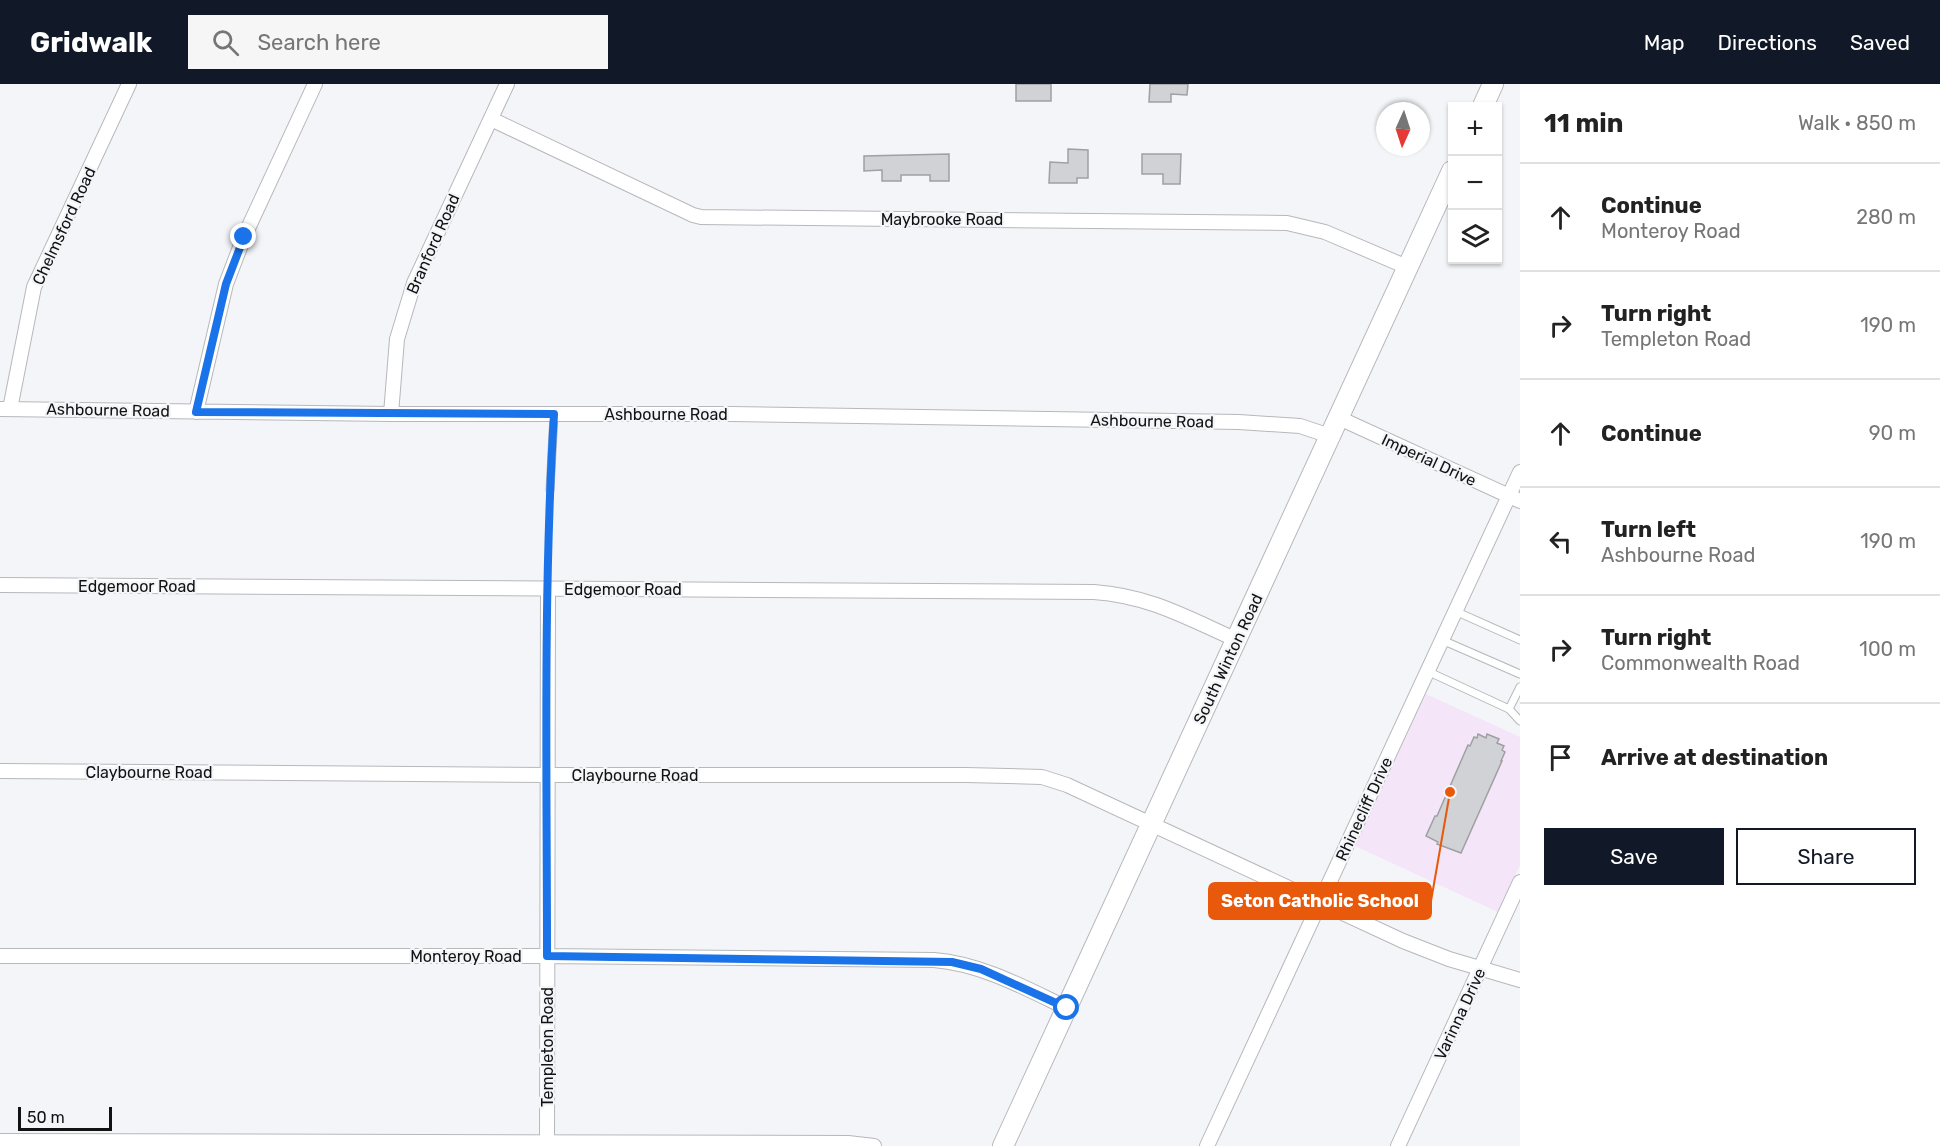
<!DOCTYPE html>
<meta charset="utf-8">
<style>
body{margin:0;font-family:Rubik,sans-serif;background:#f6f6f6;color:#222}
.controls{position:absolute;right:18px;top:18px;display:grid;overflow:hidden;border-radius:0px;box-shadow:0 2px 4px #0004}
.controls button{width:54px;height:54px;display:grid;place-items:center;padding:0;border:0;border-bottom:2px solid #e0e0e0;background:#fff;color:#222;font:30px sans-serif}
.compass{position:absolute;left:1376px;top:18px;width:54px;height:54px;border-radius:50%;background:#fff;box-shadow:0 2px 4px #0004;rotate:183deg}
.scale{position:absolute;left:18px;bottom:15px;width:94px;box-sizing:border-box;padding-left:6px;border:3px solid #111213;border-top:0;font-size:16px;line-height:21px;white-space:nowrap;color:#111213;-webkit-text-stroke:4px #f4f5f8;paint-order:stroke}
.stop{position:absolute;width:18px;height:18px;margin:-14px;border:4px solid #1a73e8;border-radius:50%;background:#fff}
.stop.end{background:#1a73e8;border-color:#fff;box-shadow:0 2px 6px #0008}
.list{margin:0;padding:0;list-style:none}
h2{display:flex;justify-content:space-between;align-items:center;height:78px;margin:0;padding:0 24px;font-size:26px}
h2 small{font-size:20px;font-weight:400;color:#767676}
.list li{display:grid;grid-template-columns:39px 1fr auto;gap:18px;align-items:center;box-sizing:border-box;height:108px;padding:0 24px;border-top:2px solid #e0e0e0}
.list b{display:block;font-size:22px;white-space:nowrap}
.list p{margin:0;font-size:20px;white-space:nowrap;color:#767676}
.list em{font-size:20px;font-style:normal;color:#767676}
.actions{display:flex;gap:12px;padding:18px 24px}
.actions a{flex:1;padding:14px 0;border:2px solid #111827;border-radius:0px;text-align:center;font-size:21px;color:#111827}
.actions .main{background:#111827;color:#fff}
.icon{flex:none;width:33px;height:33px;fill:none;stroke:currentColor;stroke-width:2;stroke-linecap:round;stroke-linejoin:round}
.map{position:relative;flex:none;width:1520px;height:1062px;overflow:hidden}
header{display:flex;align-items:center;gap:36px;box-sizing:border-box;height:84px;padding:0 30px;background:#111827;color:#fff}
header strong{font-size:28px}
nav{display:flex;gap:33px;margin-inline-start:auto;font-size:21px}
.search{width:420px;height:54px;background:#f6f6f6;display:flex;align-items:center;gap:15px;box-sizing:border-box;padding:0 21px;border-radius:0px;color:#767676;font-size:22px}
main{display:flex}
aside{flex:1;background:#fff}
.map>svg:first-child{display:block}
.education{fill:#f4e5f8}
.building{fill:#d0d2d5;stroke:#9fa0a3;stroke-width:1.5}
.lines{fill:none;stroke-linecap:round;stroke-linejoin:round}
.lane-casing{stroke:#b7b8bb;stroke-width:9}
.street-casing{stroke:#b7b8bb;stroke-width:16}
.secondary-casing{stroke:#b7b8bb;stroke-width:22}
.path{stroke:#a7a8aa;stroke-width:2;stroke-dasharray:4.5 4.5;stroke-linecap:butt}
.lane{stroke:#fff;stroke-width:7}
.street{stroke:#fff;stroke-width:14}
.secondary{stroke:#fff;stroke-width:20}
.route{stroke:#1a73e8;stroke-width:8}
.labels{text-anchor:middle;dominant-baseline:central;stroke-width:4.5;stroke-linejoin:round;paint-order:stroke}
.street-label{font-size:16px;fill:#111213;stroke:#f4f5f8}
.leader{fill:none;stroke:#e8590c;stroke-width:2}
.callout-dot{fill:#e8590c;stroke:#f4f5f8;stroke-width:2}
.callout{fill:#e8590c;stroke:#e8590c;stroke-width:2}
.callout-label{font-size:18px;text-anchor:middle;font-weight:bold;fill:#fff}
</style>
<header>
<strong>Gridwalk</strong>
<div class="search"><svg class="icon" aria-label="search" viewBox="0 0 24 24"><circle cx="10" cy="10" r="6"/><path d="M15 15l6 6"/></svg>Search here</div>
<nav><a>Map</a><a>Directions</a><a>Saved</a></nav>
</header>
<main>
<div class="map">
<svg width="1520" height="1062" viewBox="0 0 1520 1062">
<rect width="100%" height="100%" fill="#f4f5f8"/>
<!-- education -->
<path class="education" d="M1426 610 1520 653V781L1498 828 1355 762Z"/>
<!-- building -->
<path class="building" d="M1016 0H1051V17H1016Z
M1150 0H1188L1187 11 1171 10V18H1149Z
M1068 65 1088 66V94H1077V99H1049L1050 78 1068 79Z
M949 70V97H930V91H901V97H882V86L864 87V72Z
M1142 70H1181L1180 100H1163V90H1142Z
M1478 650 1486 654 1487 650 1499 655 1497 659 1504 662 1502 666 1505 668 1501 677H1502L1461 769 1437 760 1438 758 1426 752 1435 732H1437L1468 661 1470 662 1474 653 1477 654Z"/>
<g class="lines">
<!-- lane casing -->
<g class="lane-casing">
<path id="lane" d="M550 406 554 330
M1455 527 1520 556
M1442 556 1520 590
M1427 587 1509 625 1520 637
M1509 625 1520 603"/>
</g>
<!-- street casing -->
<g class="street-casing">
<path id="street" d="M491 35 693 131 701 133 1287 139 1325 148 1407 183
M0 325 391 330H732L1239 338 1300 342 1330 352
M10 325 34 203 129 0
M196 328 226 200 244 153 315 0
M391 330 397 255 414 199 507 0
M1339 334 1520 417
M0 501 1094 508C1150 512 1187 534 1237 556
M0 687 547 691H966L1042 693 1067 701 1403 857 1449 875 1520 896
M0 872H547L934 876C982 880 1025 904 1067 924
M0 1057 848 1059 874 1062
M547 1062 548 505
M1207 1062 1520 388
M1398 1062 1520 798"/>
</g>
<!-- secondary casing -->
<g class="secondary-casing">
<path id="secondary" d="M1483 22 1493 0
M1003 1062 1452 87"/>
</g>
<!-- path -->
<path class="path" d="M548 493 549 415"/>
<!-- lane -->
<use href="#lane" class="lane"/>
<!-- street -->
<use href="#street" class="street"/>
<!-- secondary -->
<use href="#secondary" class="secondary"/>
</g>
<g class="lines">
<!-- route -->
<path class="route" d="M244 153 226 200 196 328 554 330C543 510 547 692 547 872L952 878 981 885 1067 924"/>
</g>
<g class="labels">
<!-- street labels -->
<g class="street-label">
<text x="942" y="135">Maybrooke Road</text>
<text transform="translate(64 142) rotate(-65)">Chelmsford Road</text>
<text transform="translate(433 160) rotate(-66)">Branford Road</text>
<text transform="translate(108 326) rotate(1)">Ashbourne Road</text>
<text x="666" y="330">Ashbourne Road</text>
<text transform="translate(1152 337) rotate(1)">Ashbourne Road</text>
<text transform="translate(1429 376) rotate(25)">Imperial Drive</text>
<text x="137" y="502">Edgemoor Road</text>
<text x="623" y="505">Edgemoor Road</text>
<text transform="translate(1228 575) rotate(-65)">South Winton Road</text>
<text x="149" y="688">Claybourne Road</text>
<text x="635" y="691">Claybourne Road</text>
<text transform="translate(1364 725) rotate(-65)">Rhinecliff Drive</text>
<text x="466" y="872">Monteroy Road</text>
<text transform="translate(1460 930) rotate(-65)">Varinna Drive</text>
<text transform="translate(547 963) rotate(-90)">Templeton Road</text>
</g>
</g>
<!-- callouts -->
<path class="leader" d="M1450 708L1431 817"/>
<circle class="callout-dot" cx="1450" cy="708" r="6"/>
<rect class="callout" x="1209" y="799" width="222" height="36" rx="6"/>
<g class="callout-label">
<text x="1320" y="823">Seton Catholic School</text>
</g>
</svg>
<div class="controls">
<button>+</button>
<button>−</button>
<button><svg class="icon" aria-label="layers" viewBox="0 0 24 24"><path d="M12 4l9 5-9 5-9-5zM3 14l9 5 9-5"/></svg></button>
</div>
<svg class="compass" viewBox="-18 -18 36 36"><path d="M0-13l5 13h-10z" fill="#e53935"/><path d="M0 13l5-13h-10z" fill="#767676"/></svg>
<div class="scale">50 m</div>
<div class="stop" style="left:1067px;top:924px"></div>
<div class="stop end" style="left:244px;top:153px"></div>
</div>
<aside>
<h2>11 min<small>Walk · 850 m</small></h2>
<ul class="list">
<li><svg class="icon" aria-label="ahead" viewBox="0 0 24 24"><path d="M12 20V5M6 11l6-6 6 6"/></svg><div><b>Continue</b><p>Monteroy Road</p></div><em>280 m</em></li>
<li><svg class="icon" aria-label="right" viewBox="0 0 24 24"><path d="M7 20v-9h11M14 6l5 5-5 5"/></svg><div><b>Turn right</b><p>Templeton Road</p></div><em>190 m</em></li>
<li><svg class="icon" aria-label="ahead" viewBox="0 0 24 24"><path d="M12 20V5M6 11l6-6 6 6"/></svg><div><b>Continue</b></div><em>90 m</em></li>
<li><svg class="icon" aria-label="left" viewBox="0 0 24 24"><path d="M17 20v-9H6M10 6l-5 5 5 5"/></svg><div><b>Turn left</b><p>Ashbourne Road</p></div><em>190 m</em></li>
<li><svg class="icon" aria-label="right" viewBox="0 0 24 24"><path d="M7 20v-9h11M14 6l5 5-5 5"/></svg><div><b>Turn right</b><p>Commonwealth Road</p></div><em>100 m</em></li>
<li><svg class="icon" aria-label="arrive" viewBox="0 0 24 24"><path d="M6 21V4h12l-3 4 3 4H6"/></svg><div><b>Arrive at destination</b></div></li>
</ul>
<div class="actions"><a class="main">Save</a><a>Share</a></div>
</aside>
</main>
